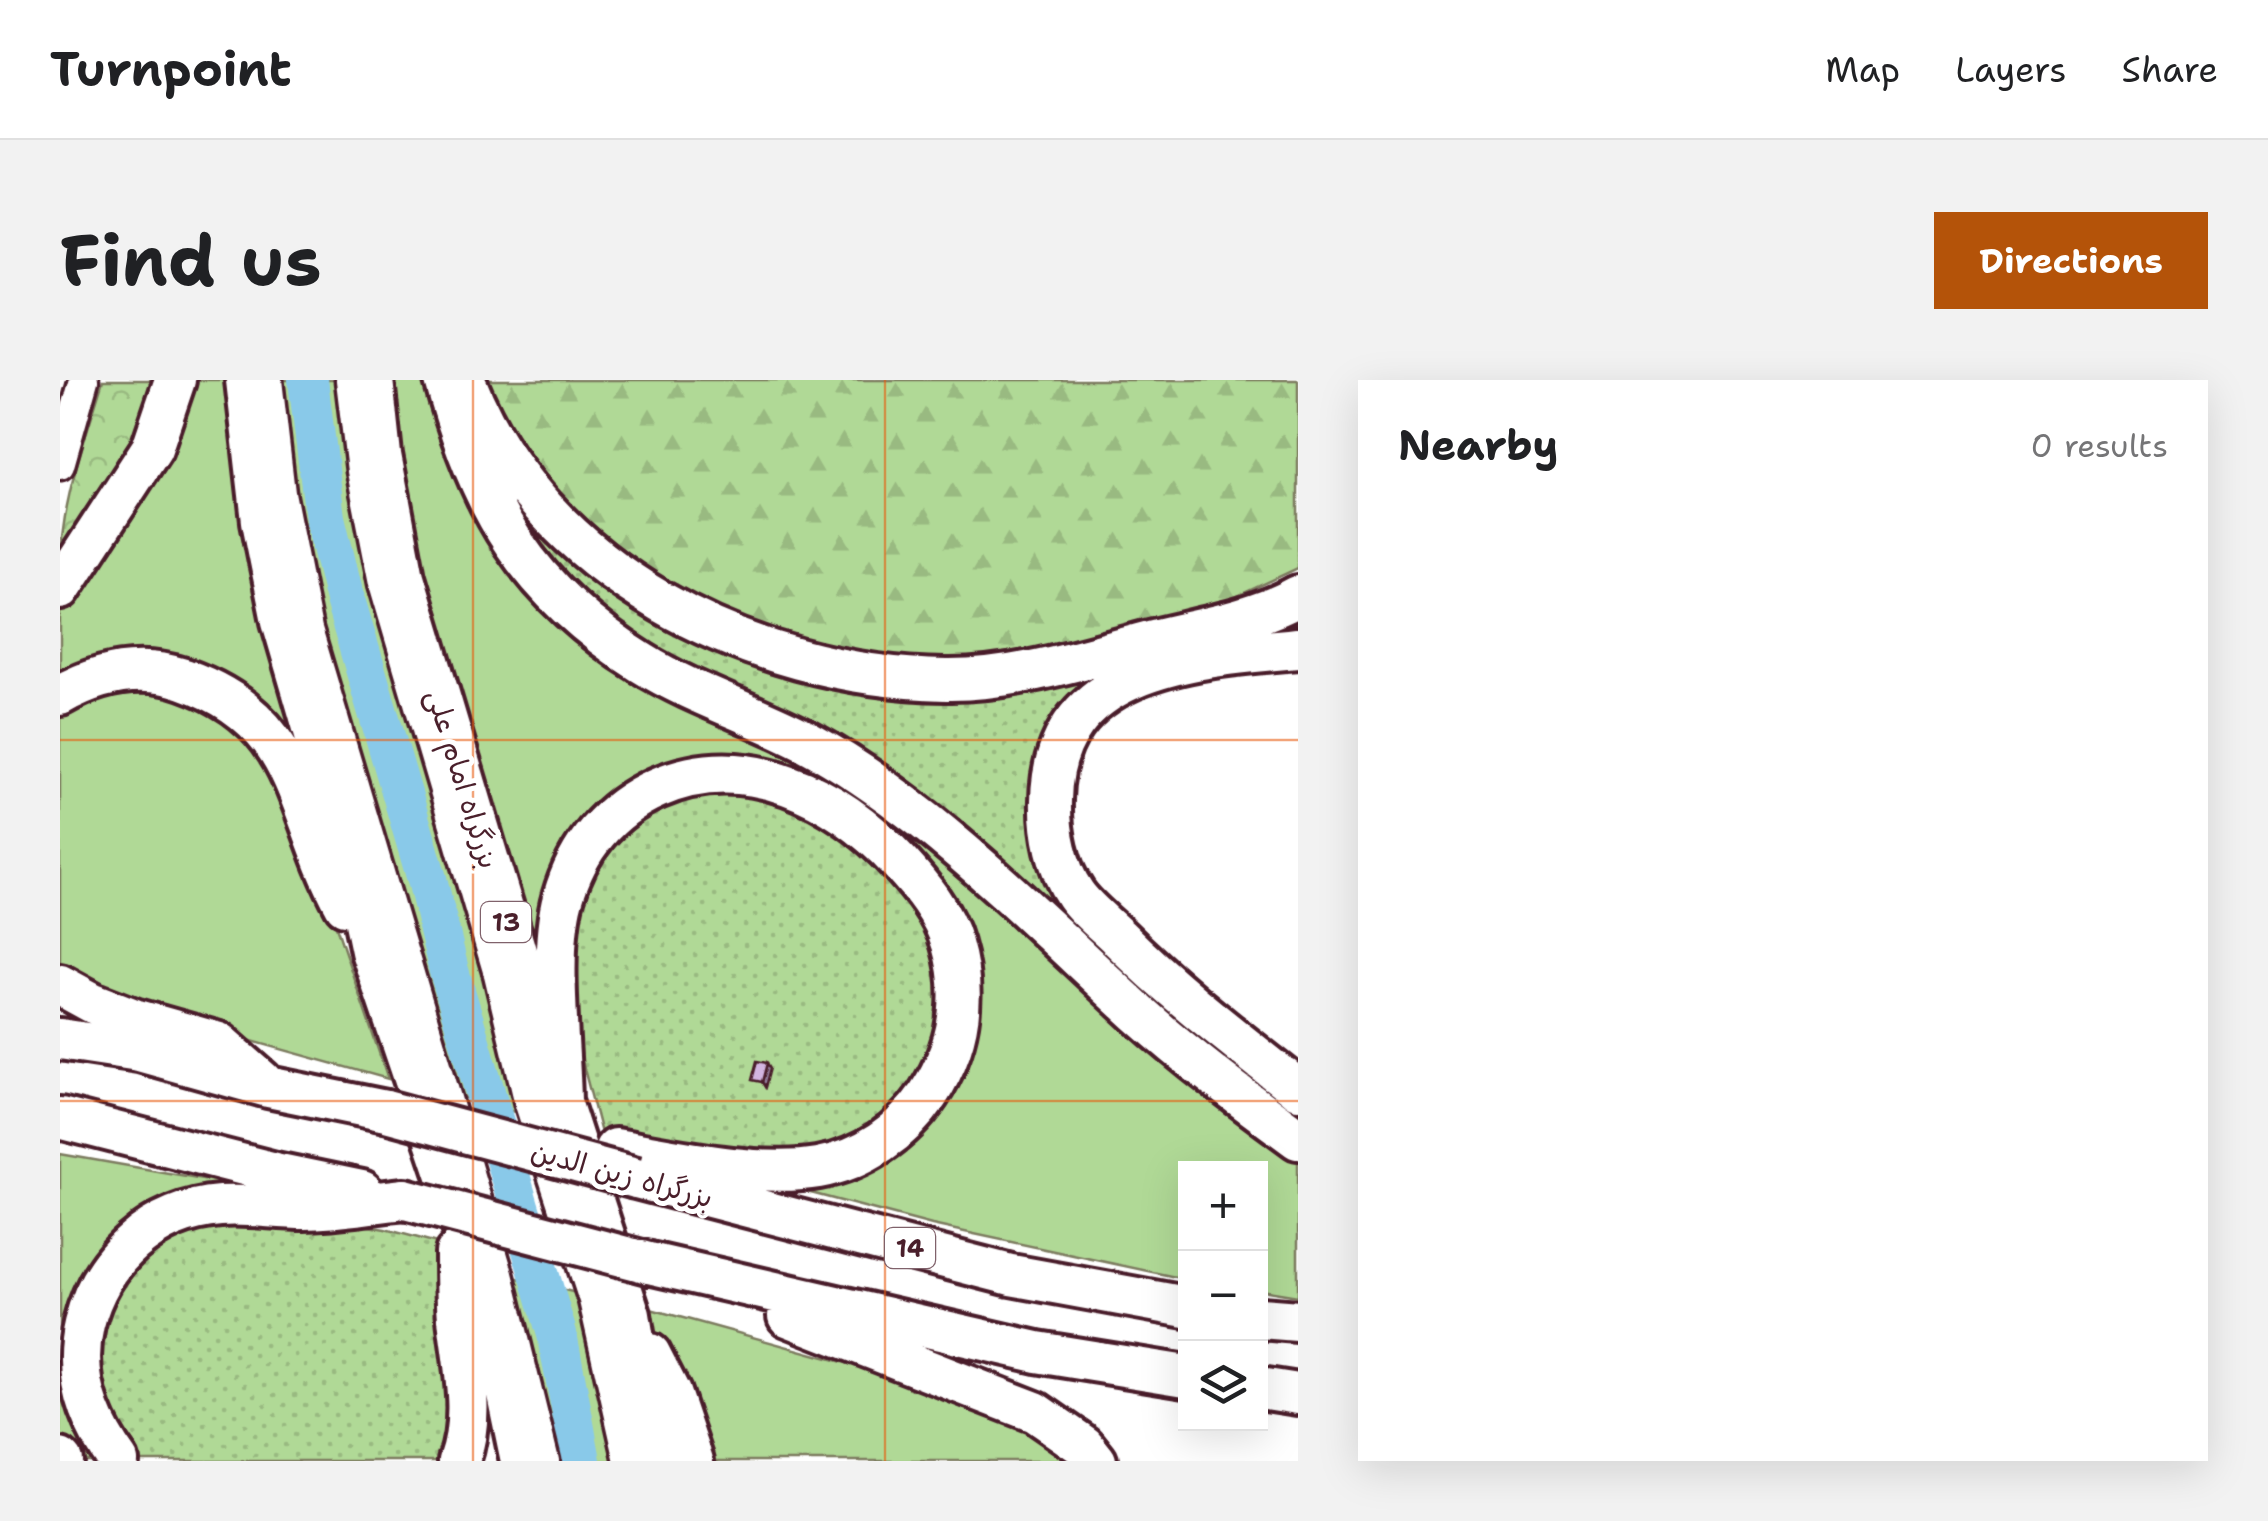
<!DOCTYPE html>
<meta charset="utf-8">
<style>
body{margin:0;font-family:"Shantell Sans","Playpen Sans Arabic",sans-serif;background:#f2f2f2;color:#202124}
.controls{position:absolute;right:30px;bottom:30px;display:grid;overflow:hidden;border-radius:0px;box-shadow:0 10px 40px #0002}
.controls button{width:90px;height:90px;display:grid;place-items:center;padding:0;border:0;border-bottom:2px solid #e0e0e0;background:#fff;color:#202124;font:50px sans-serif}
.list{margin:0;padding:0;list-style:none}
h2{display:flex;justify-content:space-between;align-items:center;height:130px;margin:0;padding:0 40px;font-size:42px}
h2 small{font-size:32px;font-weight:400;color:#757577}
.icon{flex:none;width:55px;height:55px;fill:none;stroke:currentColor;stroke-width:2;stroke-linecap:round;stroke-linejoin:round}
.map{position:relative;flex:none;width:1238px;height:1081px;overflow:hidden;border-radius:0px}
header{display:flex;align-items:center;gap:60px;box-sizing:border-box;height:140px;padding:0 50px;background:#fff;border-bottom:2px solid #e0e0e0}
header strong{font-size:48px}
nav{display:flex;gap:55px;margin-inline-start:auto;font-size:35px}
.intro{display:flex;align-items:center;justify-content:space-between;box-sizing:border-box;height:240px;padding:0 60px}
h1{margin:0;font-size:70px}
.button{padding:25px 45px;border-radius:0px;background:#b45309;color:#fff;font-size:35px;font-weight:700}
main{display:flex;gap:60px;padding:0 60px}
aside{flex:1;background:#fff;border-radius:0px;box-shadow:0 10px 40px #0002}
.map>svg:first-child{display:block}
.grass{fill:#b0d996;stroke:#7d7c60;stroke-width:2.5}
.forest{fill:url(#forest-firs);stroke:#7d7c60;stroke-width:2.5}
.park{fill:url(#park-crowns);stroke:#7d7c60;stroke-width:2.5}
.garden{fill:url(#garden-dots);stroke:#7d7c60;stroke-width:2.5}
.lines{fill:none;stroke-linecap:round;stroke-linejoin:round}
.river{stroke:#89c9e9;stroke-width:40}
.minor-casing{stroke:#4a1f2b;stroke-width:35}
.highway-casing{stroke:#4a1f2b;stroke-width:48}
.minor{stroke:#fff;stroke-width:28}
.highway{stroke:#fff;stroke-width:40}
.highway-bridge-casing{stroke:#4a1f2b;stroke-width:48;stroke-linecap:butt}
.highway-bridge{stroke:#fff;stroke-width:40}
.shaded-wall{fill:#947f9e;stroke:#4a1f2b;stroke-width:2.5}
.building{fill:#d3b5e1;stroke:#4a1f2b;stroke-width:2.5}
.grid{fill:none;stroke:#e8590c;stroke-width:2.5;stroke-opacity:0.55}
.labels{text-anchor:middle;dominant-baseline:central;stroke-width:10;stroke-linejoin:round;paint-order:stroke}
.shield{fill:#fff;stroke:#80626b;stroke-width:2.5}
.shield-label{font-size:25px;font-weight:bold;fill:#4a1f2b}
.street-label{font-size:28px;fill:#4a1f2b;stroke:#fff}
</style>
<header>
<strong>Turnpoint</strong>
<nav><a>Map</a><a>Layers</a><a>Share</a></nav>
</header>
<div class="intro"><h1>Find us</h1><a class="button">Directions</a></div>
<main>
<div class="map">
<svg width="1238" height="1081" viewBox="0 0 1238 1081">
<defs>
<pattern id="forest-firs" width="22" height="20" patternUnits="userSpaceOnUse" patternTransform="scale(2.5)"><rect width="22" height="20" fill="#b0d996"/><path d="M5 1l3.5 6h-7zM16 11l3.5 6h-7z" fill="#99ba81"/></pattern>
<pattern id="park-crowns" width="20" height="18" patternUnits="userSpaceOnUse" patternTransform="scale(2.5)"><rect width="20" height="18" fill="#b0d996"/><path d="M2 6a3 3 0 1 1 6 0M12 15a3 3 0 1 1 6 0" fill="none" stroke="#99ba81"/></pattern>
<pattern id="garden-dots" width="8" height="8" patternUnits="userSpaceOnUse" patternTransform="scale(2.5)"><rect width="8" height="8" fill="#b0d996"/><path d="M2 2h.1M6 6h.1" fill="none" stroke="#99ba81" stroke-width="1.8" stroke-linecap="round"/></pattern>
</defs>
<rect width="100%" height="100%" fill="#fff"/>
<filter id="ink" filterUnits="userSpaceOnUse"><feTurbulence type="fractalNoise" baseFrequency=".01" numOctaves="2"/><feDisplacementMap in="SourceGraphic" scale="20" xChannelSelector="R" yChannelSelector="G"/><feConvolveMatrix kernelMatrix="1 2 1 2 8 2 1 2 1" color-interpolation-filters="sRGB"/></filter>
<g filter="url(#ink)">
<!-- grass -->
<path class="grass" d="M126 0H168L277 492 175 311 0 302V225Z
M213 0H286L465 735 385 712 264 286Z
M332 0H372L791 400 1238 770V916L1201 910 1200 788H1126L1125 899 872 845 713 803 489 623 396 326 350 142Z
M83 301 187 347 242 446 328 699 174 656 0 594V327Z
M0 774 257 819 45 1081H19L0 1062Z
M446 895 528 916 562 1081H489Z
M587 928 848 1000 936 1029 1024 1081H642Z"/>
<!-- forest -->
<path class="forest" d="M420 0H1238V188L1105 250 920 287 716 266 531 157 424 14Z"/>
<!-- park -->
<path class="park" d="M43 0H106L99 24 0 193C0 124 23 66 43 0Z"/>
<!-- garden -->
<path class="garden" d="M431 76 501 158 781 297 1238 243V263L1064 288 975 445 1238 722V747L968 512 560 256 471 175Z
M652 403 740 419 848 508 886 596 874 684 833 740 745 780 542 757 513 647 507 555 553 449Z
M285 842 325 849 377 863 397 992 389 1081H69L36 1022 40 930 56 897 117 844Z"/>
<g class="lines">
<!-- river -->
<path class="river" d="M248 0 265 138 285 220 367 499 389 591 497 954 521 1081"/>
<!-- minor casing -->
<g class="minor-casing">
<path id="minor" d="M208 0 221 113 248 250 439 894 485 1081
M290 0 301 91 323 203 438 594 469 724 533 920 569 1081
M0 85 24 0"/>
</g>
<!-- highway casing -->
<g class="highway-casing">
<path id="highway" d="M186 0 202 141 222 241 293 485 311 571 395 819 436 961 461 1081
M313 0 321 75 344 197 501 722 570 935 594 1081
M385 0C419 127 468 212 582 283 633 315 693 333 746 361 787 383 828 412 865 441 940 501 1007 568 1078 633 1129 679 1183 719 1238 759
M406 3C481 193 690 297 886 300 953 301 1021 279 1086 262 1136 249 1193 241 1238 216
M0 209 92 68 115 0
M1238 268C1135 277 993 285 991 420 990 451 997 488 1015 514 1026 530 1045 544 1058 557 1114 613 1176 660 1238 709
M0 315C39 293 80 284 124 299 244 341 233 429 285 525
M0 605 33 623 74 639 159 663 202 701
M0 659 79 671 208 707 326 731
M501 722C500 665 488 571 503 518 517 468 549 429 597 408 686 369 778 415 839 482 861 506 883 532 892 564 908 618 898 669 868 715 843 752 803 780 758 788 700 798 613 779 555 769
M0 738 215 793 302 811
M576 798 951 895 1126 927
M396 873C396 895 396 917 398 938 403 986 416 1034 399 1081
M589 883 977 972 1126 996
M728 936 975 1032 1024 1066 1036 1081
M1200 938 1238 941
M590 974 610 1013 633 1081
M1200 1008 1238 1014
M0 1079 2 1081
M58 1081C28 1040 12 994 24 944 40 879 93 831 160 826 189 824 216 829 245 829 278 829 312 822 345 819"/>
</g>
<!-- minor -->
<use href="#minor" class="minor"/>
<!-- highway -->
<use href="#highway" class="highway"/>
<!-- highway-bridge casing -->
<g class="highway-bridge-casing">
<path id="highway-bridge" d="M326 731 576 798
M345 819 589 883"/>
</g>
<!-- highway-bridge -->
<use href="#highway-bridge" class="highway-bridge"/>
</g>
<!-- shaded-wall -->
<path class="shaded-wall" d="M707 683 710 688 705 707 702 702Z"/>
<!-- building -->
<path class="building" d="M697 681 707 683 702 702 692 700Z"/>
</g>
<!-- grid -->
<path class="grid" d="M413 0V1081M825 0V1081M0 360H1238M0 721H1238"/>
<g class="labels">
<!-- shield labels -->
<g class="shield">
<rect x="421" y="522" width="50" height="40" rx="8"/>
<rect x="825" y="848" width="50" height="40" rx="8"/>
</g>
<g class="shield-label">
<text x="446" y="542">13</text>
<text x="850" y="868">14</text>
</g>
<!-- street labels -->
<g class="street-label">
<text transform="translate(403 399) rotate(73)">بزرگراه امام علی</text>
<text transform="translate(562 794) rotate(15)">بزرگراه زین الدین</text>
</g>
</g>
</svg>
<div class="controls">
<button>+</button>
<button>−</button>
<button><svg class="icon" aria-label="layers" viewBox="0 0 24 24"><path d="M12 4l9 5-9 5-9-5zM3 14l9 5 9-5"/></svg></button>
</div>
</div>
<aside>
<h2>Nearby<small>0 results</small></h2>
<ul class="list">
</ul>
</aside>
</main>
